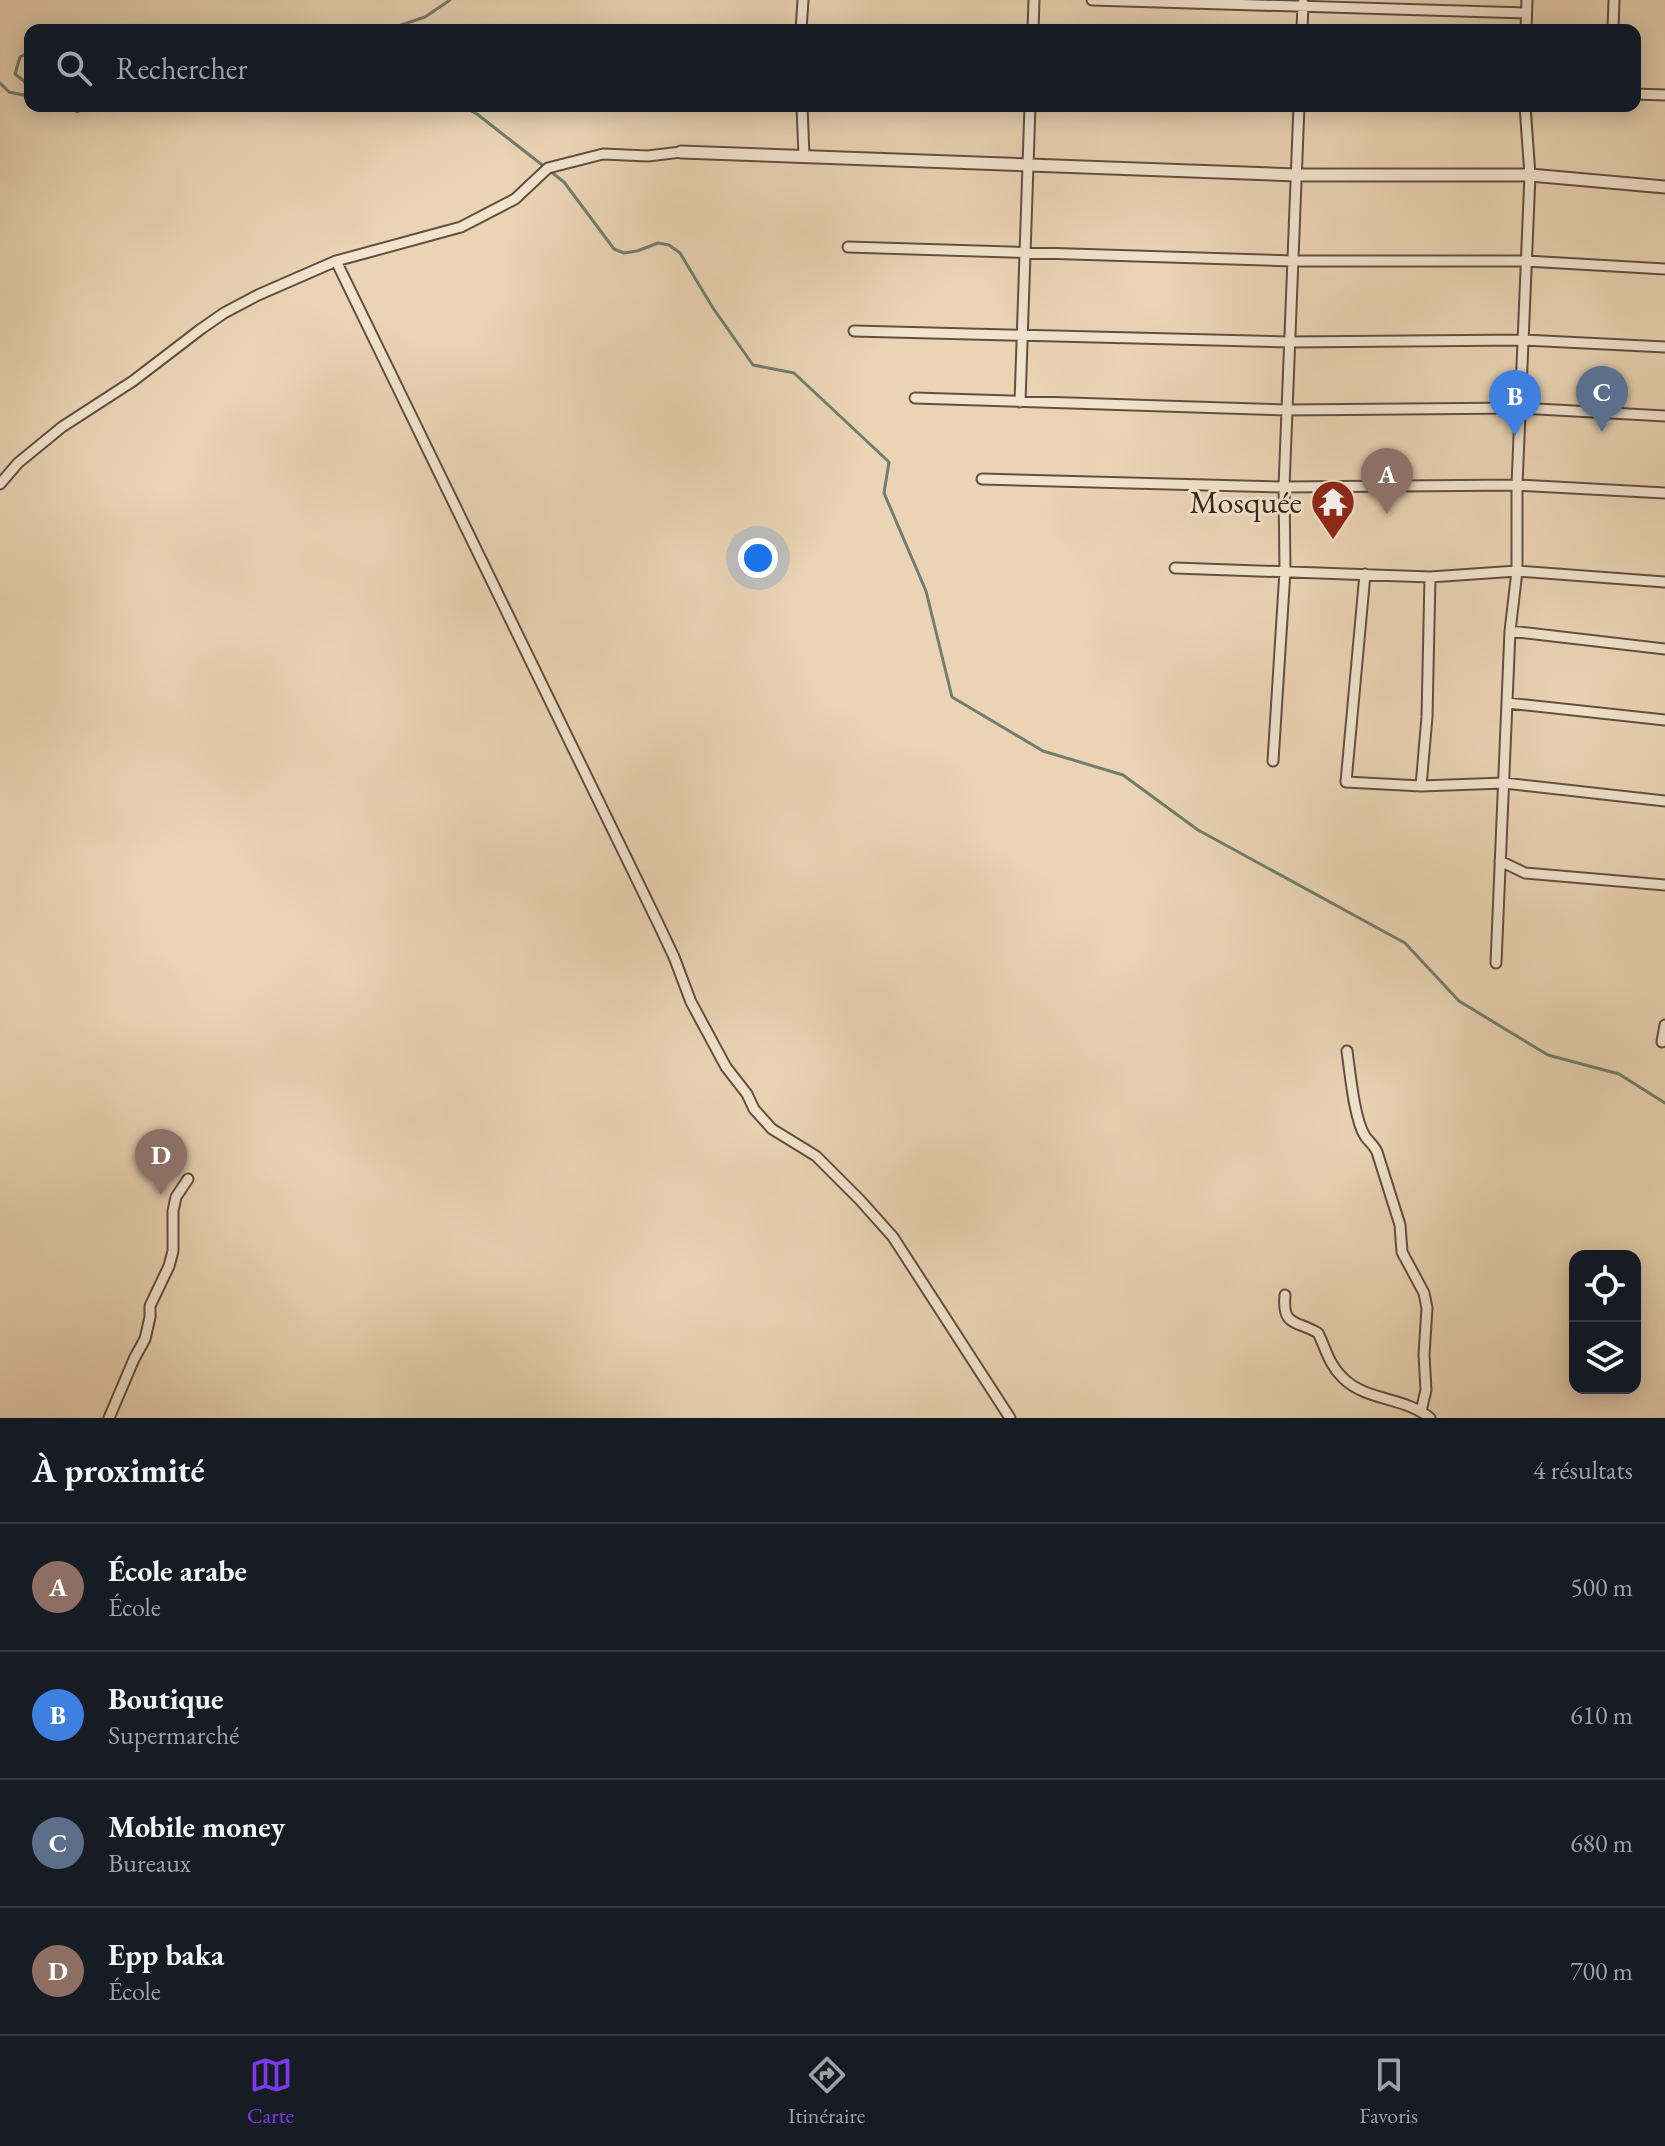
<!DOCTYPE html>
<html lang="fr">
<meta charset="utf-8">
<style>
body{margin:0;font-family:"EB Garamond",serif;background:#242831;color:#f1f3f6}
.controls{position:absolute;right:24px;bottom:24px;display:grid;overflow:hidden;border-radius:16px;box-shadow:0 4px 20px #0003}
.controls button{width:72px;height:72px;display:grid;place-items:center;padding:0;border:0;border-bottom:2px solid #363941;background:#171b24;color:#f1f3f6;font:40px sans-serif}
.you{position:absolute;left:758px;top:558px;width:28px;height:28px;margin:-20px;border:6px solid #fff;border-radius:50%;background:#1a73e8;box-shadow:0 0 0 12px #1a73e833}
.badge{display:grid;place-items:center;width:52px;height:52px;border-radius:50%;background:#7c3aed;color:#fff;font-size:26px;font-weight:700}
.pin{position:absolute;translate:-50% -66px;filter:drop-shadow(0 2px 4px #0008)}
.pin::after{content:'';position:absolute;top:42px;width:28px;height:24px;background:inherit;clip-path:polygon(0 0,100% 0,50% 100%)}
.list{margin:0;padding:0;list-style:none}
h2{display:flex;justify-content:space-between;align-items:center;height:104px;margin:0;padding:0 32px;font-size:34px}
h2 small{font-size:26px;font-weight:400;color:#9ea1a6}
.list li{display:grid;grid-template-columns:52px 1fr auto;gap:24px;align-items:center;box-sizing:border-box;height:128px;padding:0 32px;border-top:2px solid #363941}
.list b{display:block;font-size:30px;white-space:nowrap}
.list p{margin:0;font-size:26px;white-space:nowrap;color:#9ea1a6}
.list em{font-size:26px;font-style:normal;color:#9ea1a6}
.icon{flex:none;width:44px;height:44px;fill:none;stroke:currentColor;stroke-width:2;stroke-linecap:round;stroke-linejoin:round}
.map{position:relative;flex:none;width:1665px;height:1418px;overflow:hidden}
.search{position:absolute;background:#171b24;box-shadow:0 4px 20px #0003;left:24px;right:24px;top:24px;height:88px;display:flex;align-items:center;gap:20px;box-sizing:border-box;padding:0 28px;border-radius:16px;color:#9ea1a6;font-size:30px}
.sheet{height:616px;background:#171b24}
nav{display:flex;justify-content:space-around;align-items:center;box-sizing:border-box;height:112px;border-top:2px solid #363941;background:#171b24;font-size:22px;color:#9ea1a6}
nav a{display:grid;justify-items:center;gap:4px}
nav .on{color:#7c3aed}
.map>svg:first-child{display:block}
.lines{fill:none;stroke-linecap:round;stroke-linejoin:round}
.stream{stroke:#727d6f;stroke-width:3}
.minor-casing{stroke:#644e40;stroke-width:13}
.tertiary-casing{stroke:#644e40;stroke-width:15}
.minor{stroke:#f1e3ce;stroke-width:9}
.tertiary{stroke:#f1e3ce;stroke-width:11}
.labels{text-anchor:middle;dominant-baseline:central;stroke-width:6;stroke-linejoin:round;paint-order:stroke}
.poi-label{font-size:32px;fill:#38221a;stroke:#f1e3ce;text-anchor:end}
</style>
<div class="map">
<svg width="1665" height="1418" viewBox="0 0 1665 1418">
<rect width="100%" height="100%" fill="#ead4b4"/>
<filter id="stains"><feTurbulence type="fractalNoise" baseFrequency=".0025" numOctaves="4"/><feColorMatrix values="0 0 0 0 .2 0 0 0 0 .09 0 0 0 0 .02 0 0 0 .5 -.17"/></filter>
<radialGradient id="worn" r=".72"><stop offset=".6" stop-color="#630" stop-opacity="0"/><stop offset="1" stop-color="#630" stop-opacity=".3"/></radialGradient>
<g class="lines">
<!-- stream -->
<path class="stream" d="M205 30 249 28 257 30
M386 30 425 17 450 0
M0 83 9 92 23 95 29 91 24 81 15 74 20 57 30 52
M71 106 77 112 89 106
M463 106 477 114 564 182 614 249 624 253 637 251 658 243 669 245 680 253 713 308 753 365 794 373 889 462 884 493 926 591 952 697 1043 751 1123 775 1198 830 1405 943 1459 1001 1548 1055 1619 1074 1665 1103"/>
<!-- minor casing -->
<g class="minor-casing">
<path id="minor" d="M1092 0 1526 13
M801 30 803 0
M1033 30 1034 0
M1302 30 1303 3
M1526 30 1527 0
M1613 30 1614 0
M1635 94 1665 95
M802 106 804 156
M848 247 1293 261H1526L1665 269
M336 261 657 921 674 957 691 1002 726 1067 747 1094 754 1109 772 1129 816 1156 860 1200 893 1237 1010 1418
M854 331 1289 342 1523 340 1665 347
M915 398 1287 410 1520 408 1665 416
M1020 402 1030 106
M982 479 1284 487 1517 485 1665 493
M0 484 18 463 62 427 133 381 201 329 224 313 258 295 336 261 461 227 515 199 548 168 603 154 648 156 681 152
M1175 568 1430 577 1517 571 1665 582
M1365 574 1346 782 1421 786 1504 783 1665 801
M1510 631 1665 649
M1507 703 1665 720
M1273 761 1285 571 1284 487 1299 106
M1421 786 1427 717 1430 577
M1500 861 1525 873 1665 885
M1496 963 1510 631 1517 571V485L1530 175 1525 106
M1662 1042 1665 1025
M1347 1051C1350 1071 1354 1119 1365 1136 1369 1142 1374 1145 1377 1152L1400 1225 1402 1252 1424 1293 1427 1308 1424 1355 1426 1390 1421 1411
M1285 1295C1282 1327 1296 1320 1318 1333 1326 1349 1329 1365 1343 1378 1366 1401 1405 1397 1430 1418
M109 1418 134 1359 145 1339 150 1317V1306L169 1266 173 1251V1211L176 1197 188 1179"/>
</g>
<!-- tertiary casing -->
<g class="tertiary-casing">
<path id="tertiary" d="M681 152 1296 175H1530L1665 187"/>
</g>
<!-- minor -->
<use href="#minor" class="minor"/>
<!-- tertiary -->
<use href="#tertiary" class="tertiary"/>
</g>
<!-- icons -->
<defs>
<g id="temple-pin" transform="scale(2.3)"><path d="M0 17L-7.5 6A9.5 9.5 0 1 1 7.5 6Z" fill="#8f2418" stroke="#f1e3ce"/><path d="M0-6L5-2H3V0L6.5 2.5H4V6H1.5V3h-3V6H-4V2.5H-6.5L-3 0V-2H-5Z" fill="#fff"/></g>
</defs>
<g fill-rule="evenodd">
<use href="#temple-pin" x="1333" y="502"/>
</g>
<g class="labels">
<!-- poi labels -->
<g class="poi-label">
<text x="1302" y="502">Mosquée</text>
</g>
</g>
<rect width="100%" height="100%" filter="url(#stains)"/>
<rect width="100%" height="100%" fill="url(#worn)"/>
</svg>
<div class="controls">
<button><svg class="icon" aria-label="locate" viewBox="0 0 24 24"><circle cx="12" cy="12" r="6"/><path d="M12 2v4M12 18v4M2 12h4M18 12h4"/></svg></button>
<button><svg class="icon" aria-label="layers" viewBox="0 0 24 24"><path d="M12 4l9 5-9 5-9-5zM3 14l9 5 9-5"/></svg></button>
</div>
<div class="you"></div>
<div class="pin badge" style="left:1387px;top:514px;background:#8d6e63">A</div>
<div class="pin badge" style="left:1515px;top:436px;background:#3f7fe0">B</div>
<div class="pin badge" style="left:1602px;top:432px;background:#5c6f8a">C</div>
<div class="pin badge" style="left:161px;top:1195px;background:#8d6e63">D</div>
<div class="search"><svg class="icon" aria-label="search" viewBox="0 0 24 24"><circle cx="10" cy="10" r="6"/><path d="M15 15l6 6"/></svg>Rechercher</div>
</div>
<section class="sheet">
<h2>À proximité<small>4 résultats</small></h2>
<ul class="list">
<li><span class="badge" style="background:#8d6e63">A</span><div><b>École arabe</b><p>École</p></div><em>500 m</em></li>
<li><span class="badge" style="background:#3f7fe0">B</span><div><b>Boutique</b><p>Supermarché</p></div><em>610 m</em></li>
<li><span class="badge" style="background:#5c6f8a">C</span><div><b>Mobile money</b><p>Bureaux</p></div><em>680 m</em></li>
<li><span class="badge" style="background:#8d6e63">D</span><div><b>Epp baka</b><p>École</p></div><em>700 m</em></li>
</ul>
</section>
<nav>
<a class="on"><svg class="icon" aria-label="map" viewBox="0 0 24 24"><path d="M3 6l6-2 6 2 6-2v14l-6 2-6-2-6 2zM9 4v14M15 6v14"/></svg>Carte</a>
<a><svg class="icon" aria-label="directions" viewBox="0 0 24 24"><path d="M12 3l9 9-9 9-9-9zM9 14v-3h6M13 9l2 2-2 2"/></svg>Itinéraire</a>
<a><svg class="icon" aria-label="saved" viewBox="0 0 24 24"><path d="M7 4h10v16l-5-4-5 4z"/></svg>Favoris</a>
</nav>
